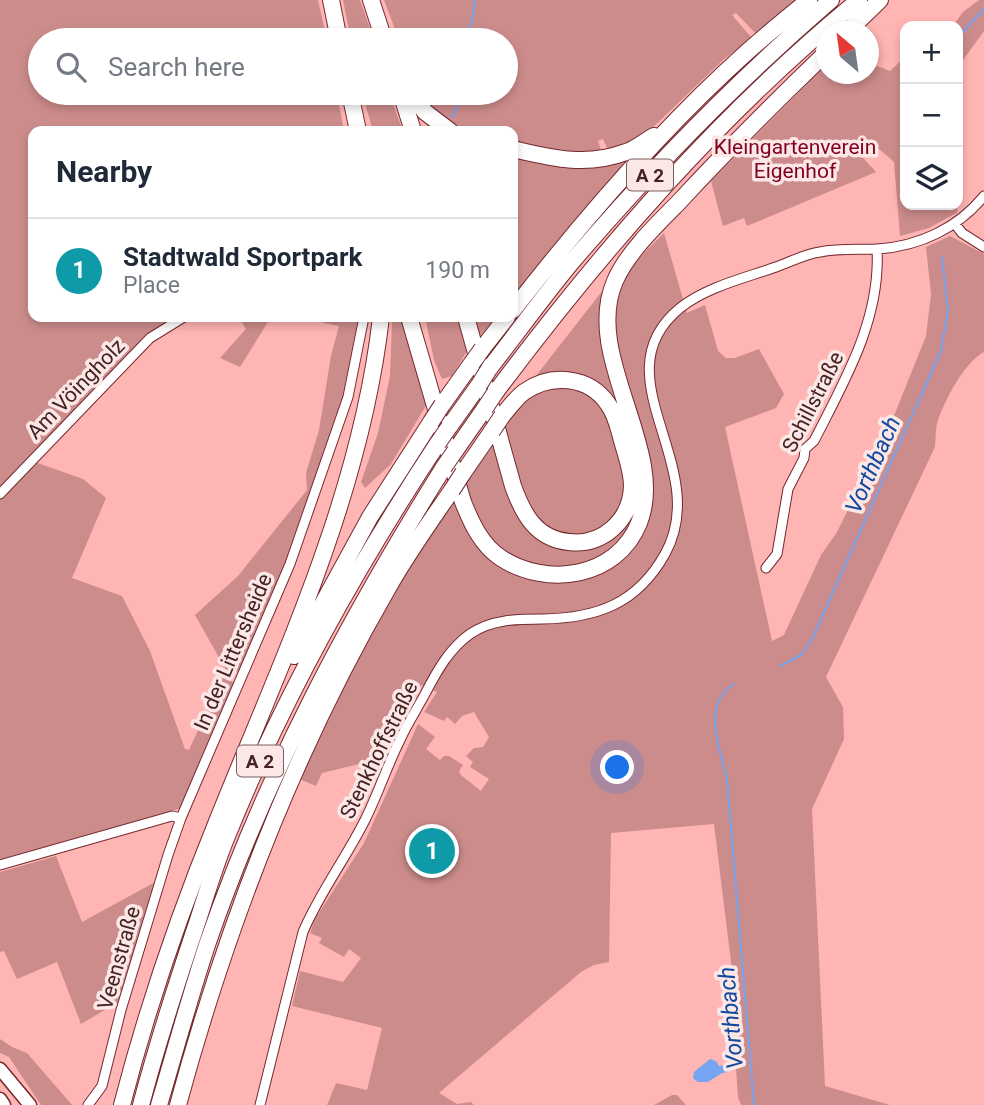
<!DOCTYPE html>
<meta charset="utf-8">
<style>
body{margin:0;font-family:Roboto,sans-serif;background:#f2f2f3;color:#1f2937}
.controls{position:absolute;right:21px;top:21px;display:grid;overflow:hidden;border-radius:14px;box-shadow:0 4px 10px #0003}
.controls button{width:63px;height:63px;display:grid;place-items:center;padding:0;border:0;border-bottom:2px solid #e0e1e3;background:#fff;color:#1f2937;font:35px sans-serif}
.compass{position:absolute;left:816px;top:21px;width:63px;height:63px;border-radius:50%;background:#fff;box-shadow:0 4px 10px #0003;rotate:331deg}
.you{position:absolute;left:618px;top:768px;width:24px;height:24px;margin:-18px;border:5px solid #fff;border-radius:50%;background:#1a73e8;box-shadow:0 0 0 10px #1a73e833}
.badge{display:grid;place-items:center;width:46px;height:46px;border-radius:50%;background:#1a686b;color:#fff;font-size:23px;font-weight:700}
.pin{position:absolute;translate:-50% -50%;border:4px solid #fff;box-shadow:0 2px 7px #0006}
.list{margin:0;padding:0;list-style:none}
h2{display:flex;justify-content:space-between;align-items:center;height:91px;margin:0;padding:0 28px;font-size:30px}
h2 small{font-size:23px;font-weight:400;color:#747a83}
.list li{display:grid;grid-template-columns:46px 1fr auto;gap:21px;align-items:center;box-sizing:border-box;height:105px;padding:0 28px;border-top:2px solid #e0e1e3}
.list b{display:block;font-size:26px;white-space:nowrap}
.list p{margin:0;font-size:23px;white-space:nowrap;color:#747a83}
.list em{font-size:23px;font-style:normal;color:#747a83}
.icon{flex:none;width:38px;height:38px;fill:none;stroke:currentColor;stroke-width:2;stroke-linecap:round;stroke-linejoin:round}
.map{position:relative;flex:none;width:984px;height:1105px;overflow:hidden}
.search{position:absolute;background:#fff;box-shadow:0 4px 10px #0003;left:28px;top:28px;width:490px;height:77px;display:flex;align-items:center;gap:18px;box-sizing:border-box;padding:0 24px;border-radius:38px;color:#747a83;font-size:26px}
.panel{position:absolute;background:#fff;box-shadow:0 4px 10px #0003;left:28px;top:126px;width:490px;height:196px;border-radius:14px}
.map>svg:first-child{display:block}
.green{fill:#cd8c8c}
.water{fill:#75a4f0}
.lines{fill:none;stroke-linecap:round;stroke-linejoin:round}
.stream{stroke:#75a4f0;stroke-width:2}
.minor-casing{stroke:#75292e;stroke-width:11}
.secondary-casing{stroke:#75292e;stroke-width:15}
.motorway-casing{stroke:#75292e;stroke-width:18}
.minor{stroke:#fff;stroke-width:9}
.secondary{stroke:#fff;stroke-width:12}
.motorway{stroke:#fff;stroke-width:16}
.motorway-bridge-casing{stroke:#75292e;stroke-width:18;stroke-linecap:butt}
.motorway-bridge{stroke:#fff;stroke-width:16}
.labels{text-anchor:middle;dominant-baseline:central;stroke-width:7;stroke-linejoin:round;paint-order:stroke}
.shield{fill:#fae7e6;stroke:#7c5d5e;stroke-width:2}
.shield-label{font-size:19px;font-weight:bold;fill:#462223}
.park-label{font-size:21px;fill:#81011e;stroke:#fae7e6}
.street-label{font-size:21px;fill:#462223;stroke:#fae7e6}
.water-label{font-size:23px;font-style:italic;fill:#1149a0;stroke:#fae7e6}
</style>
<div class="map">
<svg width="984" height="1105" viewBox="0 0 984 1105">
<rect width="100%" height="100%" fill="#ffb5b4"/>
<!-- green -->
<path class="green" d="M0 0H318L327 40H40V93H337L344 131H33V317H184L150 338 32 461 83 479 106 498 72 578 122 596 150 651 185 749 189 750 222 677 237 684 182 808 0 860Z
M343 0H360L374 40H351Z
M384 0H798L756 34 736 13 732 15 752 38 724 59 645 135 609 152 603 139 598 141 602 153 593 155 513 144V131H460L447 126 416 93H506V40H399Z
M979 0H984V31L958 67V26H953L963 12Z
M905 57V205H956L958 212 929 228 900 236 894 162C882 151 870 138 854 148L876 172 747 226 744 218 723 226 711 181 826 65 827 74H869V63L890 71Z
M362 93H389L403 131H373Z
M637 152 513 298V154Z
M664 233 687 313 705 305 718 351 726 358H735L759 349 784 394 776 408 725 427 772 641 784 635 821 555 837 532 891 423 926 336 931 294 926 247 950 236 984 254V352C964 363 946 398 938 420 935 428 936 439 935 447L826 677 843 707 844 739 812 809 825 1086 890 1105H741L738 1097 730 986 733 978 714 824 611 833 609 962 594 965 581 972 439 1093 457 1104 471 1102 474 1105H327L336 1083 367 1090 382 1028 292 1006 300 971 343 982 361 958 349 949 344 957 319 943 322 938 310 933 315 919 364 843 418 724 435 737 426 749 440 760 444 756H449L463 765 459 771 461 775 481 791 489 779 470 767 473 762 466 756 474 748 483 747 489 737 474 712 462 716 455 724 447 717 444 721 424 712 437 692 421 685 384 758 322 773 316 786 299 779 337 697 378 619 451 504 494 444 528 386 610 281 638 259Z
M239 317H271L240 367 220 358 246 329Z
M311 317H362L349 382 306 517 242 672 226 670 195 615 238 576 307 490 306 473 319 430 331 356 339 326 324 323Z
M394 317 401 318 427 404 391 464 365 488 361 482 378 433 390 376 392 320Z
M425 317H457L467 351 452 376 442 379 434 360Z
M473 317H497L479 337Z
M56 856 82 922 157 881 139 932 120 1001 81 1024 57 962 17 979 4 951 0 952V872Z
M0 1039 12 1047 27 1053 72 1105H41L9 1057 0 1053Z
M672 1095H677L686 1105H654Z"/>
<!-- water -->
<path class="water" d="M710 1059 716 1061 719 1066 727 1065 728 1072 722 1073 708 1082H698L693 1078 694 1072Z"/>
<g class="lines">
<!-- stream -->
<path class="stream" d="M958 37 984 9
M461 40 472 23 475 0
M452 117 459 103V93
M931 205 933 210
M780 666 801 655 812 639 941 351 948 311 942 257
M734 684C701 703 720 750 727 779L754 1105"/>
<!-- minor casing -->
<g class="minor-casing">
<path id="minor" d="M955 224 962 233 984 247
M0 494 150 338 184 317
M766 568 777 554 788 489 804 458 805 449 814 441C845 380 881 319 877 249
M0 865 172 816 181 818
M88 1105 102 1086 121 1010 168 855 181 818 290 564 348 397 364 317
M260 1105 303 932C320 892 346 858 365 820 378 794 387 766 400 740 407 724 417 709 425 694 437 671 449 649 470 634 492 619 518 619 543 619 597 618 637 604 665 554 714 466 597 376 680 308 706 287 745 278 776 267 790 262 805 254 820 252 839 248 859 250 878 249 920 246 958 228 984 196"/>
</g>
<!-- secondary casing -->
<g class="secondary-casing">
<path id="secondary" d="M0 1069 30 1105
M0 1099 4 1105"/>
</g>
<!-- motorway casing -->
<g class="motorway-casing">
<path id="motorway" d="M331 0 339 40
M371 0 384 40
M847 32 880 0
M350 93 358 131
M401 93 413 131
M411 93 425 112 450 131
M513 149C552 158 586 167 626 152 636 149 645 141 654 136
M513 310C584 219 661 129 747 52 767 34 788 17 809 0
M409 317 463 502C471 522 481 545 501 558 547 588 617 578 639 523 668 450 582 356 615 281 627 253 657 224 678 203 726 151 776 101 827 52
M466 317 513 486C523 514 536 539 569 542 603 546 631 520 632 486 632 472 627 458 623 444 619 431 617 416 608 404 589 376 551 373 524 392 515 399 509 408 502 416
M482 349 507 317
M489 369C517 333 543 297 571 263 651 169 737 81 831 0
M495 393C602 250 720 114 859 0
M442 405 472 363
M449 427 479 385
M455 451 485 408
M463 473 492 431
M294 656 370 517 431 422
M122 1105C147 1008 180 912 218 819 284 655 361 494 381 317
M141 1105C158 1041 178 979 199 917 207 892 215 866 225 841 281 701 355 569 438 443
M159 1105C175 1051 190 996 208 942 266 774 350 617 444 467
M178 1105C227 925 294 750 388 588 407 554 430 522 452 490"/>
</g>
<!-- minor -->
<use href="#minor" class="minor"/>
<!-- secondary -->
<use href="#secondary" class="secondary"/>
<!-- motorway -->
<use href="#motorway" class="motorway"/>
<!-- motorway-bridge casing -->
<g class="motorway-bridge-casing">
<path id="motorway-bridge" d="M472 363 482 349
M479 385 489 369
M485 408 495 393
M431 422 442 405
M492 431 502 416
M438 443 449 427
M444 467 455 451
M452 490 463 473"/>
</g>
<!-- motorway-bridge -->
<use href="#motorway-bridge" class="motorway-bridge"/>
</g>
<g class="labels">
<!-- shield labels -->
<g class="shield">
<rect x="627" y="159.5" width="46" height="31" rx="5"/>
<rect x="237" y="745.5" width="46" height="31" rx="5"/>
</g>
<g class="shield-label">
<text x="650" y="175">A 2</text>
<text x="260" y="761">A 2</text>
</g>
<!-- park labels -->
<g class="park-label">
<text x="795" y="147">Kleingartenverein<tspan x="795" dy="24">Eigenhof</tspan></text>
</g>
<!-- street labels -->
<g class="street-label">
<text transform="translate(76 389) rotate(-46)">Am Vöingholz</text>
<text transform="translate(813 402) rotate(-63)">Schillstraße</text>
<text transform="translate(233 652) rotate(-67)">In der Littersheide</text>
<text transform="translate(379 750) rotate(-64)">Stenkhoffstraße</text>
<text transform="translate(119 958) rotate(-74)">Veenstraße</text>
</g>
<!-- water labels -->
<g class="water-label">
<text transform="translate(873 465) rotate(-66)">Vorthbach</text>
<text transform="translate(731 1018) rotate(-95)">Vorthbach</text>
</g>
</g>
</svg>
<div class="controls">
<button>+</button>
<button>−</button>
<button><svg class="icon" aria-label="layers" viewBox="0 0 24 24"><path d="M12 4l9 5-9 5-9-5zM3 14l9 5 9-5"/></svg></button>
</div>
<svg class="compass" viewBox="-18 -18 36 36"><path d="M0-13l5 13h-10z" fill="#e53935"/><path d="M0 13l5-13h-10z" fill="#747a83"/></svg>
<div class="you"></div>
<div class="pin badge" style="left:432px;top:851px;background:#0f9aa8">1</div>
<div class="search"><svg class="icon" aria-label="search" viewBox="0 0 24 24"><circle cx="10" cy="10" r="6"/><path d="M15 15l6 6"/></svg>Search here</div>
<section class="panel">
<h2>Nearby<small></small></h2>
<ul class="list">
<li><span class="badge" style="background:#0f9aa8">1</span><div><b>Stadtwald Sportpark</b><p>Place</p></div><em>190 m</em></li>
</ul>
</section>
</div>
